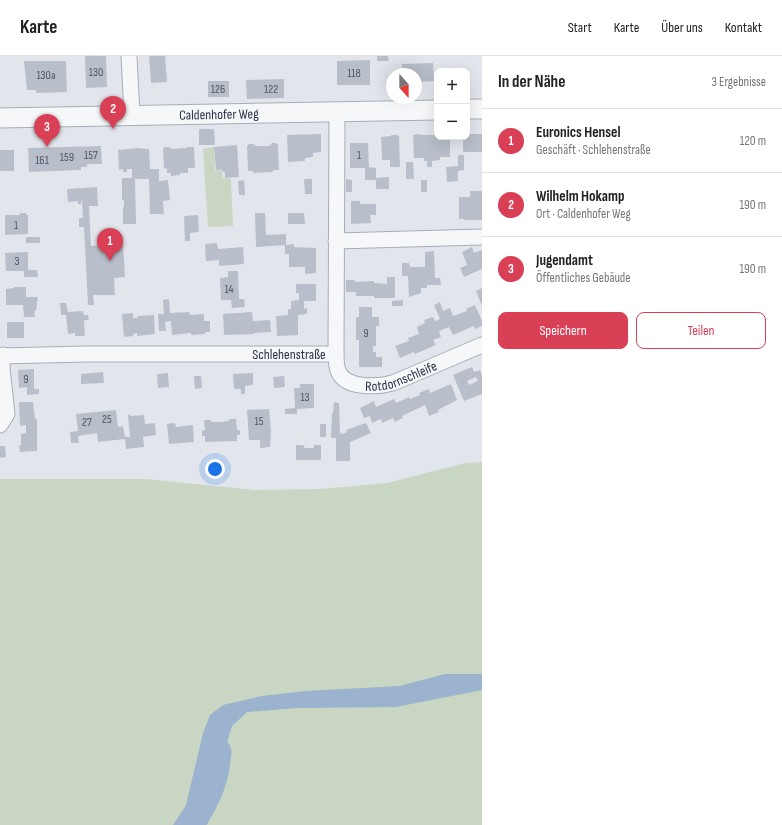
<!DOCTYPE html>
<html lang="de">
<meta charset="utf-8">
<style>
body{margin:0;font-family:"Sofia Sans Condensed",sans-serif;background:#f2f2f2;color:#222}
.controls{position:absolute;right:12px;top:12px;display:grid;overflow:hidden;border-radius:8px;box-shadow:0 4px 16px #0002}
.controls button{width:36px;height:36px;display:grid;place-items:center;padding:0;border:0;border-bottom:1px solid #e0e0e0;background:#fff;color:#222;font:20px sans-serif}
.compass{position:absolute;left:386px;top:12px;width:36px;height:36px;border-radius:50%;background:#fff;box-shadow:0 4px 16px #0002;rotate:159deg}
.you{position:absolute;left:215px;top:413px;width:14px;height:14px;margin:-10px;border:3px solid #fff;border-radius:50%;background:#1a73e8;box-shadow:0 0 0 6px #1a73e833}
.badge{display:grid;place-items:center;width:26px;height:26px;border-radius:50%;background:#d93f55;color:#fff;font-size:13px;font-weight:700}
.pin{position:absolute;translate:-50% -33px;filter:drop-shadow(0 1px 2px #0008)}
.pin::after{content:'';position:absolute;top:21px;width:14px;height:12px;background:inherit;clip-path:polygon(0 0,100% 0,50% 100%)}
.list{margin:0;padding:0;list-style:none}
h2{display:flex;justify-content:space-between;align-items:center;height:52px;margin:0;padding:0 16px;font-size:17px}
h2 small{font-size:13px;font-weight:400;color:#767676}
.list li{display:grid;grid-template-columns:26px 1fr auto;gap:12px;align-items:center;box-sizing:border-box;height:64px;padding:0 16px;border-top:1px solid #e0e0e0}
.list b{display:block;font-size:15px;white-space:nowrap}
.list p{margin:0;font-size:13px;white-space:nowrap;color:#767676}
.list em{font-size:13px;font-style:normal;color:#767676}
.actions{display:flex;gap:8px;padding:12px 16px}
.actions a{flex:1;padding:9px 0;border:1px solid #d93f55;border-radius:8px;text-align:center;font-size:14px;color:#d93f55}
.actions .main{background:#d93f55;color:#fff}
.map{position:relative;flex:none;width:482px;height:769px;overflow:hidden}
header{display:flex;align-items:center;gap:24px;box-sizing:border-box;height:56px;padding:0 20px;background:#fff;border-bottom:1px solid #e0e0e0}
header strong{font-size:19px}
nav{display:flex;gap:22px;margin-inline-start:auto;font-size:14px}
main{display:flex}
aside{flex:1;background:#fff}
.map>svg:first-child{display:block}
.green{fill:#c8d6c3}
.water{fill:#9bb3ce}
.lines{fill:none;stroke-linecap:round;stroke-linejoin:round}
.river{stroke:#9bb3ce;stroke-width:23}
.building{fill:#b9bfca;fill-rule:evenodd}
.minor-casing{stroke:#a7adb7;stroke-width:17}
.tertiary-casing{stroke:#a7adb7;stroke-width:21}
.minor{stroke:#f6f7f9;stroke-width:15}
.tertiary{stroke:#f6f7f9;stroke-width:19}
.labels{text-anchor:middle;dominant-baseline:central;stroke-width:3.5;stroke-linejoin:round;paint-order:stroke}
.number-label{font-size:12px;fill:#4d5666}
.street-label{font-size:14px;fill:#293345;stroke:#f2f5f9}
</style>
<header>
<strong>Karte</strong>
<nav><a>Start</a><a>Karte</a><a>Über uns</a><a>Kontakt</a></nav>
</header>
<main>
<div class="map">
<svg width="482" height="769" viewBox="0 0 482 769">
<rect width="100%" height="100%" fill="#e2e6ec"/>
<!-- green -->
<path class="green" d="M214 91 215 114 222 115 223 122 231 123 233 170 208 171 203 93Z
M482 406V769H0V423H146L255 434 320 433 387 427 466 407Z"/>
<!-- water -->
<path class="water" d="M445 618H482V634L396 651 298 652 247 656 232 670 208 751 196 769H173L186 749 203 677 210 659 223 649 262 640 306 635 399 630Z"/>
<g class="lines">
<!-- river -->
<path class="river" d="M193 769C209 744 218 725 220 695"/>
</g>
<!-- building -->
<path class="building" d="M85 0H106L107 31 86 32Z
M149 0H165L167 26 151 27Z
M377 0H388L389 5H377Z
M370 4V29H337V5Z
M24 5H66L67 36 36 37V34H27Z
M433 7 434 25 416 26V18H402V8Z
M284 23V42L247 43 246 24Z
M208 25H229V41H208Z
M199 73H214L215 89H199Z
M321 78V96L313 97V101L305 102V105L288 106 287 79Z
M419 78 422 79H437V81H450V101H440V104L432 105V111H427V105H424V102H414L413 79Z
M467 78H482V96H463V81H467Z
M391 79H397L399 80 400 111H390V104H382L381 81 391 80Z
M272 87H276L278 89 279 114H273V116L253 117V115H248L247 90 249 88H253L256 90H269Z
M350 87H368L369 111 376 112V122L389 121V133H376V124H365V112H350Z
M237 89 239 121 225 122V116H223L222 114H216L214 91Z
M101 90 102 108H87V111H81V114L29 116 28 92Z
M165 91H170L171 93 186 92 188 91H193L194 92 195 112H188V117H180V119L171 120V117H167V113L164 112 163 93Z
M137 92 149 93 150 113H159V125L168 124 170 144 163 145 164 158H150L149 123H135L136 168H123V151H124V144H122V122H132V113H127V116H123V113L119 114 118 94Z
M0 94H14V115H0Z
M458 99H464V114L458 115V125L447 126 446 111 458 110Z
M406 106H413L414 123H406Z
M304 123H312V138H305Z
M346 123 352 124V136H346Z
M244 124 245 139H239L238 125Z
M421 124H427V136H421Z
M97 131 98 150H89L91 190 123 188 125 221 114 222 115 239H93L94 249H88L84 171H79V162H83L82 145H81V148H78V145L68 146 67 133Z
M470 135H482V164H464V163H459V141H470Z
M351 145H360V148H376V159H370L371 167 351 168Z
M19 157H26V159H28V178L5 179V159H20Z
M255 157H265L266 179 286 178V189L256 191Z
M288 157H304L305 168H288Z
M198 159 199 176 190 177V185H185L184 160Z
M26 181H40V187H26Z
M217 187 218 193 243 191 244 208 219 210V204L206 205 205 188Z
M294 188V191L316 192V217L305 218V211H289V198H285V189Z
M472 191 474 197 482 194V213L464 221 460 212 467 209 462 196Z
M434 195 435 222H440L441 229H427V232H421V237L409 241 408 220H402V207H409L410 211H425V196Z
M28 196V214H37L38 221H24V215H6L5 197Z
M228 215H238L239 243H244L245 251 232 252 231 244H221L220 222 228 221Z
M387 221H395V242H374V240H356V236H346V224H354L355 226 374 225V227L387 228Z
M296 228H316V245H304V253L307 252V258L298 259V279L277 280 276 260 288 259V253H291V245L299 244V237H296Z
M14 231H26V241H38L36 255H34L35 261H24L23 249H6V233L14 232Z
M482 232V250L476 235Z
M169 243 170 257 189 256 190 259 204 258V265H210V276H205V278L191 279V277L172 279 171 265 165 266 166 275H159L158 258H164L163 244Z
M403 244V250H392V245Z
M440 246 443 255 450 252 453 260 467 255 466 253 475 249 482 265V270L475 273 474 270 453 279 449 271 439 275 441 281 433 284 436 289 415 298 414 296 400 302 395 290 409 285 408 282 419 278 417 271 425 267 424 264 433 261 435 265 440 263 434 249Z
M60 247H66L68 256 83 255 84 259H88L89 264H84L85 280H75V277L68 278 66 259H61Z
M359 251H372V261H379V270H376V290H373V296H376V301H382V311H359V284H356V261H359Z
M252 256 253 265 270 264 271 276 254 277V278L224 279 223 258Z
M133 257V262H138L137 260 154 259 155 278 137 280V277L133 278V280L124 281 122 258Z
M7 266H24V282H7Z
M472 311 474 316 480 314 482 320V338L464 345 453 319ZM476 321 478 325 469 329 467 325Z
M34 313V333H39V338L27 339V331L19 332 18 314Z
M103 316 104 327 81 328V318Z
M168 317 169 331 158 332 157 318Z
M253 317V329L245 330V338H241V333H234L233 318Z
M194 320H201L202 332 195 333Z
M284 320 285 331 274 332 273 321Z
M300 328H314V352L297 353V358H285V353L295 352 294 332H300Z
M451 328 457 344 438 354 439 356 429 360 425 349 402 360 403 362 395 366 393 362 382 367 381 363 372 367 370 360 364 362 360 352 374 345 376 351 394 343 396 347 409 341 410 343 420 339 419 337 429 333 430 337Z
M19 346H33L35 363H37V395L20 396 19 389H21V378L26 377V369L20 370Z
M334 346 339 347 340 377 343 378 347 376 346 374 366 367 371 377 350 386V405H336V382H331L332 357H333Z
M269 353 271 375 270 391 260 392V384H249L247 354Z
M116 354 118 371 123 370 125 381H130L128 359 130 358V360L144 359 145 368 155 367 156 379 143 381 144 391 126 393 125 383 98 386 97 377 78 380 79 387H71L70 376 78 375 76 358Z
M229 363H236L237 374H240V379H237V385L205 386V380H202V375L205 374 204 364H211V366H220L229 365Z
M175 367 176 371 193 369 194 386 169 388 167 368Z
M320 368H326V381H320Z
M296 389H303L305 392H314V389H321V404H296Z
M0 390H5L6 401 0 402Z"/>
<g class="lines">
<!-- minor casing -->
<g class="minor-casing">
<g id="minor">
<path d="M129 0 132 59"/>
<path d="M336 185 482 181"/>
<path id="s1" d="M336 298C336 304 336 311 339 317 348 333 378 331 393 327L482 289"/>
<path id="s2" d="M0 300 86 298H336L337 56"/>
<path d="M0 369 7 358 2 312 3 299"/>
</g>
</g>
<!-- tertiary casing -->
<g class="tertiary-casing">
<g id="tertiary">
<path d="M467 53H482"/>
<path id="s3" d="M0 62 437 54"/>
</g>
</g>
<!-- minor -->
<use href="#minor" class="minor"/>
<!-- tertiary -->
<use href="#tertiary" class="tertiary"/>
</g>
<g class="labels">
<!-- number labels -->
<g class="number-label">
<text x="96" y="16">130</text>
<text x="354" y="17">118</text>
<text x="46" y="19">130a</text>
<text x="218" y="33">126</text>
<text x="271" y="33">122</text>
<text x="91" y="99">157</text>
<text x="359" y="99">1</text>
<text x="67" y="101">159</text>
<text x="42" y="104">161</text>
<text x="16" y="169">1</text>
<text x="17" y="205">3</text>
<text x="229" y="233">14</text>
<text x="366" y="277">9</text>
<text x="26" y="323">9</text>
<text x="305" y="341">13</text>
<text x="107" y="363">25</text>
<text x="259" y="365">15</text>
<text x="87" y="366">27</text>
</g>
<!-- street labels -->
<g class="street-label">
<text stroke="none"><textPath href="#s3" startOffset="219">Caldenhofer Weg</textPath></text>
<text stroke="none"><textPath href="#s2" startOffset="289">Schlehenstraße</textPath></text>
<text stroke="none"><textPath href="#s1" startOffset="87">Rotdornschleife</textPath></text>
</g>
</g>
</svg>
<div class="controls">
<button>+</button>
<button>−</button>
</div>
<svg class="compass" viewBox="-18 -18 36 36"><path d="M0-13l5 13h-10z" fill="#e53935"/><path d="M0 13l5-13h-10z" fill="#767676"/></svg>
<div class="you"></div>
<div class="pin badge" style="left:110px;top:205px">1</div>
<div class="pin badge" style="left:113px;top:73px">2</div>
<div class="pin badge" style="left:47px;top:91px">3</div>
</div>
<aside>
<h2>In der Nähe<small>3 Ergebnisse</small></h2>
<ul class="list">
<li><span class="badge">1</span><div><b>Euronics Hensel</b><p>Geschäft · Schlehenstraße</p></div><em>120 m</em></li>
<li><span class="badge">2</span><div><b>Wilhelm Hokamp</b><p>Ort · Caldenhofer Weg</p></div><em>190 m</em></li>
<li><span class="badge">3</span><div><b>Jugendamt</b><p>Öffentliches Gebäude</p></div><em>190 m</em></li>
</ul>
<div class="actions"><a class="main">Speichern</a><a>Teilen</a></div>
</aside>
</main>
